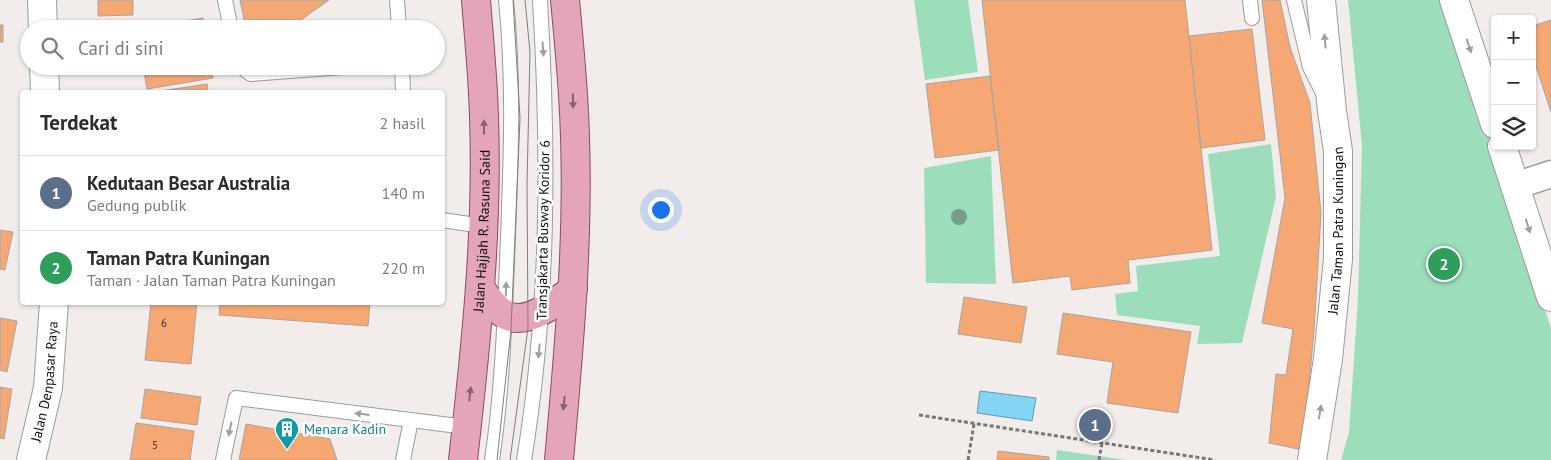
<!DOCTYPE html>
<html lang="id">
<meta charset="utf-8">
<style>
body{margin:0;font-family:"PT Sans",sans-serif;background:#f2f2f3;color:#2b2b33}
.controls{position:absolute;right:15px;top:15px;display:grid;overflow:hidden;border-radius:5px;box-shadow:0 1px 4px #0004}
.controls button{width:45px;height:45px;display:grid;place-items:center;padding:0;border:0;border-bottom:1px solid #e1e1e2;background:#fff;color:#2b2b33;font:25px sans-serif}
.you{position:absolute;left:660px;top:209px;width:18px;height:18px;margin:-12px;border:4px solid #fff;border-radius:50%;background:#1a73e8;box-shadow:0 0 0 8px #1a73e833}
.badge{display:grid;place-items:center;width:32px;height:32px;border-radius:50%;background:#d93025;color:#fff;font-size:16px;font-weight:700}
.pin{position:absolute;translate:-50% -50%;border:2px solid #fff;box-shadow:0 1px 5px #0006}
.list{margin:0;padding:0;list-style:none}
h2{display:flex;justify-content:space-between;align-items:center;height:65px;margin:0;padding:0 20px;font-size:21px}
h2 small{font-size:16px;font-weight:400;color:#7c7c81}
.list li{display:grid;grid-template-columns:32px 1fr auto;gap:15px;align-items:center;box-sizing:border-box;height:75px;padding:0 20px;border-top:1px solid #e1e1e2}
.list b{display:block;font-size:19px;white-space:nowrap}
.list p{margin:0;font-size:16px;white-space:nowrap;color:#7c7c81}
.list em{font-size:16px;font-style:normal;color:#7c7c81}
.icon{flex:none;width:28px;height:28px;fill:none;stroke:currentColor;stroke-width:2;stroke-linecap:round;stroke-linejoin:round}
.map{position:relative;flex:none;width:1551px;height:460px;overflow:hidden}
.search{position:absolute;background:#fff;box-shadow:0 1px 4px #0004;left:20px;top:20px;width:425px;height:55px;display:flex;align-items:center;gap:12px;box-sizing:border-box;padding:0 18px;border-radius:28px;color:#7c7c81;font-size:19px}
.panel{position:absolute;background:#fff;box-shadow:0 1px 4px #0004;left:20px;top:90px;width:425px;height:215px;border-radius:5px}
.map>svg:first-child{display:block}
.green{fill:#9cdebc}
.water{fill:#84d4f6;stroke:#6199b0}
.building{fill:#f5a874;stroke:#a8a4a1}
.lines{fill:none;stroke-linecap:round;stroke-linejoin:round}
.lane-casing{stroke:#9e9a97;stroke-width:16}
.street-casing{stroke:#9e9a97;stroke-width:29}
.secondary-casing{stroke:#9e9a97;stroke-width:30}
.primary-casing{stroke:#8f4a5f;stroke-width:30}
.path{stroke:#797674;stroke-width:3;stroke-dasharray:4 2.5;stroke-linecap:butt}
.lane{stroke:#fff;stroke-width:14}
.street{stroke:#fff;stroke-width:26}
.secondary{stroke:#fff;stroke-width:28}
.primary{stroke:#e5a5b9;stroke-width:28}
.tram{stroke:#807d7b;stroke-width:1}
.tree{fill:#759d8b}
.oneway{fill:#9f9f9f}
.oneway2{fill:#85626c}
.labels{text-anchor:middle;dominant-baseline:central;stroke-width:5;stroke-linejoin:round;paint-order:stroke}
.number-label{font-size:11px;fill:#493528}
.street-label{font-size:14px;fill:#100f0e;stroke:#fff}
.culture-label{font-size:14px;fill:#0d838f;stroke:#fff;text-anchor:start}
</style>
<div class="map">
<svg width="1551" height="460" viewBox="0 0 1551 460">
<rect width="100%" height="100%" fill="#f2edea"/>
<!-- green -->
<path class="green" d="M914 0H968L978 72 925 80Z
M1348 0H1444L1551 328V460H1341L1349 432 1358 298 1362 146Z
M1271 144 1276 197 1242 343 1197 344 1200 326 1117 315 1115 294 1138 291 1136 266 1220 256 1208 154Z
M991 156 996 284 926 283 924 168Z
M1057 450 1126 460H1056Z"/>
<!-- water -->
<path class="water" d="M980 391 1036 398 1032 421 977 413Z"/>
<!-- building -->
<path class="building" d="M98 0H133V15L98 16Z
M240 0H329L288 29H246Z
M982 0H1185L1212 250 1128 260 1130 283 1072 290 1070 276 1013 283Z
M1262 0H1280L1290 47 1310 103 1321 213 1314 331 1303 450 1269 443 1276 374 1286 375 1293 329 1262 323 1285 198Z
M203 18 204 29H138Z
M1551 20V112L1532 54V26Z
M0 25H3V42H0Z
M1252 29 1265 140 1201 148 1189 36Z
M143 66H211L213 78 147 89Z
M990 76 999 150 935 158 926 84Z
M207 84 208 92H154Z
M0 230 13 232 5 270 0 269Z
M964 297 1027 307 1021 343 958 334Z
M151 302H197L191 364 145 360Z
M220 302H370L368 326 219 315Z
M1063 313 1191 332 1178 413 1107 403 1113 362 1057 354Z
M0 318 17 321 7 372 0 370Z
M0 387 12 389 4 439 0 438Z
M145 389 201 397 197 425 141 418Z
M136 423 194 431 190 460H130Z
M246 424 330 439 337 460H239Z
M998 451 1049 457V460H997Z"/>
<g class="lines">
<!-- lane casing -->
<g class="lane-casing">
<path id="lane" d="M225 0 231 29
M397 0 399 29
M1250 0 1252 18
M1294 0 1310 67 1323 93
M240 66 251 74 356 66
M402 66 403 92
M442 220 483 226
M223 460 236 398 466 427
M403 460 411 420
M492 460C503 386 505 311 508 236 511 157 514 79 506 0
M524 460C549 308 549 153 540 0"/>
</g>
<!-- street casing -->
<g class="street-casing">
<path id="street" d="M1515 186 1551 174"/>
</g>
<!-- secondary casing -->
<g class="secondary-casing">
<g id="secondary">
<path d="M42 0 43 29"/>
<path d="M1454 0 1495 124"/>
<path d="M44 66 45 92"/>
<path d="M1502 146 1551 297"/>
<path id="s1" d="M31 460 48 388 54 302"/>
<path id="s2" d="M1312 460 1328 359 1338 259V151L1332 111 1321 0"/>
</g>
</g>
<!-- primary casing -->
<g class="primary-casing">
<g id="primary">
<path d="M480 288C487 297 494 308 504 314 525 328 557 302 573 289"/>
<path id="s3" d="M463 460C476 346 488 231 484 117 483 78 479 39 476 0"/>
<path d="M559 460C570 339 581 216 573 95 571 63 568 32 565 0"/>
</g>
</g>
<!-- path -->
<path class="path" d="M919 415 1215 460
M968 460 974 424
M1099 460 1102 443"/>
<!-- lane -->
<use href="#lane" class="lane"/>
<!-- street -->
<use href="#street" class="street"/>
<!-- secondary -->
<use href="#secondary" class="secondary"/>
<!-- primary -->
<use href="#primary" class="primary"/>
<!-- tram -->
<path class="tram" d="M497 460 511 330 520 118 513 0
M510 460 528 328 527 184 530 52 525 0"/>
</g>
<!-- trees -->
<circle class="tree" cx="959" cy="217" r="8"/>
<!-- one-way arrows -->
<defs><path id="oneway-solid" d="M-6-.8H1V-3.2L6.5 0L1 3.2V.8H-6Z" transform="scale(1.25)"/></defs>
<g class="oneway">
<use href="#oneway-solid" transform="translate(1325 41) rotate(-95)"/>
<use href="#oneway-solid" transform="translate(1469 46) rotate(72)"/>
<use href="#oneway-solid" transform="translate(543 49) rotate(86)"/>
<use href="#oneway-solid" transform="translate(1528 226) rotate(72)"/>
<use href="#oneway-solid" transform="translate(506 289) rotate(-88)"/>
<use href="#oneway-solid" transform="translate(539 351) rotate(96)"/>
<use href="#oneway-solid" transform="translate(1320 412) rotate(-81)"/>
<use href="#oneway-solid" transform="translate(362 414) rotate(-173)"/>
<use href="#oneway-solid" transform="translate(230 429) rotate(102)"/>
</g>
<g class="oneway2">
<use href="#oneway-solid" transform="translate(573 101) rotate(88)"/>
<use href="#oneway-solid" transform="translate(484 127) rotate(-90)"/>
<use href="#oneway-solid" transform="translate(470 394) rotate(-84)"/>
<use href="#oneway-solid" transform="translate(564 403) rotate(96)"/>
</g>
<!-- icons -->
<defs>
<g id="building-pin" transform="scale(1.25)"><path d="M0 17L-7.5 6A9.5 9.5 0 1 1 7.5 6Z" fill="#0f9aa8" stroke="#fff"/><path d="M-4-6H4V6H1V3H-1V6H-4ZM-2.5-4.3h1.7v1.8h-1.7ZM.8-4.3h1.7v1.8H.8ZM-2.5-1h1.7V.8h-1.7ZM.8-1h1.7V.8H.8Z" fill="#fff"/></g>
</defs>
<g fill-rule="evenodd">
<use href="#building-pin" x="287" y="429"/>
</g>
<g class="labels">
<!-- number labels -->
<g class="number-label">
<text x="164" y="323">6</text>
<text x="155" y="445">5</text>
</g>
<!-- street labels -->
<g class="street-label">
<text stroke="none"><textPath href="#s3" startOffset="230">Jalan Hajjah R. Rasuna Said</textPath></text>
<text transform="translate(543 230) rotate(-89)">Transjakarta Busway Koridor 6</text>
<text stroke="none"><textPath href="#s2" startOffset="231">Jalan Taman Patra Kuningan</textPath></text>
<text stroke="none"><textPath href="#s1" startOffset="80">Jalan Denpasar Raya</textPath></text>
</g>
<!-- culture labels -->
<g class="culture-label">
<text x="304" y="429">Menara Kadin</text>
</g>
</g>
</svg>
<div class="controls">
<button>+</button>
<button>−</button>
<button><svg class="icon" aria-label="layers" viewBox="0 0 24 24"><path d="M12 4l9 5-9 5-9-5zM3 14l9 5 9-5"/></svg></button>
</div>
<div class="you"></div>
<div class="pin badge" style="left:1095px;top:425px;background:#5c6f8a">1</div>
<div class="pin badge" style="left:1444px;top:264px;background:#2e9e5b">2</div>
<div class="search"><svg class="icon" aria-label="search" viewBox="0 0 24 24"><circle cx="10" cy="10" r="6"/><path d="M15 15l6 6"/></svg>Cari di sini</div>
<section class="panel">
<h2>Terdekat<small>2 hasil</small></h2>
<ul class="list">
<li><span class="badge" style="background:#5c6f8a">1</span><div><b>Kedutaan Besar Australia</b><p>Gedung publik</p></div><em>140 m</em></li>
<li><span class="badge" style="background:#2e9e5b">2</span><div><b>Taman Patra Kuningan</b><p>Taman · Jalan Taman Patra Kuningan</p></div><em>220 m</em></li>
</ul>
</section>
</div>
